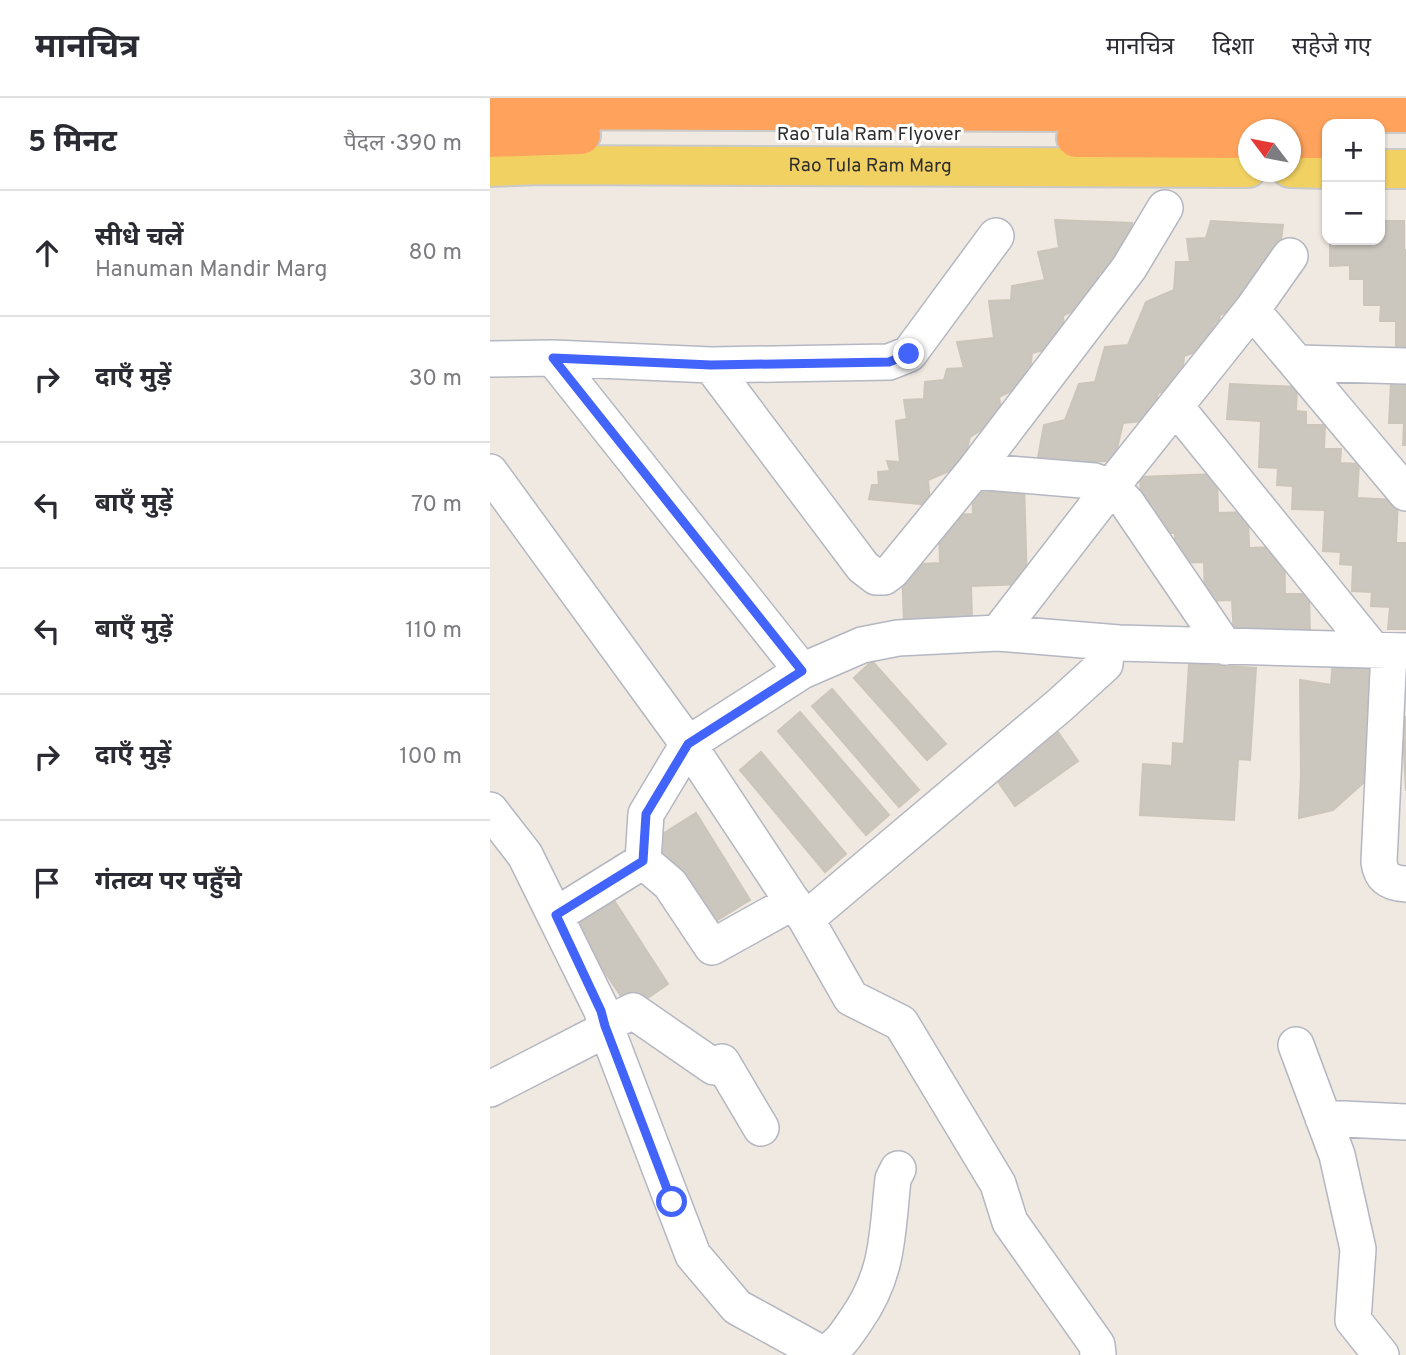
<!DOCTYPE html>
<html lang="hi">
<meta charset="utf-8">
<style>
body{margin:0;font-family:Overpass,"Noto Sans Devanagari",sans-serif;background:#f2f2f3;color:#2b2b33}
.controls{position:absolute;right:21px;top:21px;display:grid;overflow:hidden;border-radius:14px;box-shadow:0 2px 5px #0004}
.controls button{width:63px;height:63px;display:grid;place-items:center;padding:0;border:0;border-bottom:2px solid #e1e1e2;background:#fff;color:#2b2b33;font:35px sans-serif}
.compass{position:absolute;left:748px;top:21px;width:63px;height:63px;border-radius:50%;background:#fff;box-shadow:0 2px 5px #0004;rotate:302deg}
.stop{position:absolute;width:21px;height:21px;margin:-16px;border:5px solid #4264fb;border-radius:50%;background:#fff}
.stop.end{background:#4264fb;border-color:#fff;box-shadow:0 2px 7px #0008}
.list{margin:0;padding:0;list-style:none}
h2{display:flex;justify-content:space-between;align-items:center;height:91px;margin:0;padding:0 28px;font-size:30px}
h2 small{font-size:23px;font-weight:400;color:#7c7c81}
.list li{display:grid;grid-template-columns:46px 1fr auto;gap:21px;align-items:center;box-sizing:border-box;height:126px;padding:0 28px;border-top:2px solid #e1e1e2}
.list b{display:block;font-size:26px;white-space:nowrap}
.list p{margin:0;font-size:23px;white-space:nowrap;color:#7c7c81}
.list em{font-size:23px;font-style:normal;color:#7c7c81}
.icon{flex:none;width:38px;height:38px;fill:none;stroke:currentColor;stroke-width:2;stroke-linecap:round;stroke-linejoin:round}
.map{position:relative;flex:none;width:916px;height:1257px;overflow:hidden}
header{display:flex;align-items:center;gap:42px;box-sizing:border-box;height:98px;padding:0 35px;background:#fff;border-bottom:2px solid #e1e1e2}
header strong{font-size:33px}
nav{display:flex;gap:38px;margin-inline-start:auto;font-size:24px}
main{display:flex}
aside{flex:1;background:#fff}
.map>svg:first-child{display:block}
.building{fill:#cbc7bf;stroke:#cbc5ba;stroke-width:2}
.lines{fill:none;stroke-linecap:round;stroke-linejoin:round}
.minor-casing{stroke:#b4b7c1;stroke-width:38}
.major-casing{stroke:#c9c9c9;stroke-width:42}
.highway-casing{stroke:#c9c9c9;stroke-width:42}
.minor{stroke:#fff;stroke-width:35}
.major{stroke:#f2d163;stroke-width:38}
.highway{stroke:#ffa35c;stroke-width:38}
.route{stroke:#4264fb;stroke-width:9}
.labels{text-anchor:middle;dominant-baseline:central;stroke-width:6;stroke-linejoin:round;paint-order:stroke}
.street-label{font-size:19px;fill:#2e2e2e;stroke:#fff}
</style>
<header>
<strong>मानचित्र</strong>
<nav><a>मानचित्र</a><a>दिशा</a><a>सहेजे गए</a></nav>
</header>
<main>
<aside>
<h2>5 मिनट<small>पैदल · 390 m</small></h2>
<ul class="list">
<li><svg class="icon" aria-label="ahead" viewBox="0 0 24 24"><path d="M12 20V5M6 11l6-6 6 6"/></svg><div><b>सीधे चलें</b><p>Hanuman Mandir Marg</p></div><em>80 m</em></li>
<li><svg class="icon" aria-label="right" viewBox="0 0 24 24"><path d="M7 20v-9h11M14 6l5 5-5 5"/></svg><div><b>दाएँ मुड़ें</b></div><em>30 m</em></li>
<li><svg class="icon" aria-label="left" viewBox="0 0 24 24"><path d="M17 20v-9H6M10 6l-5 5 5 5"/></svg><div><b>बाएँ मुड़ें</b></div><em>70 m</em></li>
<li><svg class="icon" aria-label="left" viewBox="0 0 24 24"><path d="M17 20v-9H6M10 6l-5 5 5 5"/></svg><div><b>बाएँ मुड़ें</b></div><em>110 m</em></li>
<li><svg class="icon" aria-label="right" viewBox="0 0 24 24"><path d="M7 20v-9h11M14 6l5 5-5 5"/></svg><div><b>दाएँ मुड़ें</b></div><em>100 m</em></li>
<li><svg class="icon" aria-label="arrive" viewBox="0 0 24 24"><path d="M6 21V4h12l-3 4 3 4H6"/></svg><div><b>गंतव्य पर पहुँचे</b></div></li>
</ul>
</aside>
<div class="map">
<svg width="916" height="1257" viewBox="0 0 916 1257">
<rect width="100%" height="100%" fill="#efe9e1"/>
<!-- building -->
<path class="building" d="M565 122 642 125 634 164 609 175 600 203 573 218 575 247 542 255 539 284 509 299 512 319 480 339 473 367 438 382 440 407 379 401 382 387H389L388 374 400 373 397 363 410 364 406 323 417 321 414 302 434 301 435 284 454 282 457 271 474 270 467 244 504 240 499 203 521 202 522 188 555 182 548 154 569 150Z
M721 123 793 127 788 165 761 183 762 204 730 217 724 248 694 258 691 290 668 295 662 322 633 325 624 363 547 365 554 327 575 322 589 286 605 284 615 249 638 247 656 204 684 192 686 164H700L697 141 716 140Z
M890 123H914V152H916V250H906V223H890L891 207H874V181H860V167L840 168V142H890Z
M901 284 916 285V347H913L914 325H899Z
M740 286 807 289 806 313 816 314V327H835L834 351H851L850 365 869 366 867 400 908 402 906 445H916V531H898L900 509 881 508 882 494 862 493 863 467 850 466 851 454 833 453 835 412 802 411 803 388 787 387 788 370 769 369 771 323 737 321Z
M727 376 728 415 758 414 759 450 794 449 795 496H819L820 537 744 540 742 502 715 503 714 464 686 465 685 435H672L671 418 652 419 650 379Z
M534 385 537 486 481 488 482 520 414 526 412 467 450 465 449 426H465L464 417 483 416 482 386Z
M886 560 882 677 843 712 809 720 811 676 810 582 841 587 843 562Z
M382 563 456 646 437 662 364 580Z
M699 566 766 570 760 662 748 661 744 722 650 717 653 666 682 668 683 645 694 646Z
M342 591 429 692 409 709 322 608Z
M310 614 399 717 376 737 288 633Z
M912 619H916V693L913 638Z
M563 627 588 663 525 708 500 672Z
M271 654 356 756 335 774 250 672Z
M206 715 260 802 216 829 163 742Z
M116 790 178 886 140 912 77 816Z"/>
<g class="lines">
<!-- minor casing -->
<g class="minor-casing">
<path id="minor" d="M762 212 916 395
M63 260 312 573
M0 261 63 260 221 267 399 264 419 256 506 138
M808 265 916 268
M221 267 373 469 386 479H394L402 473 484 373 639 170 675 110
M686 309 883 552
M484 373 604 383 621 389 637 405 735 549
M0 374 198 646 300 800 316 821 570 607 615 566 617 544
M508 535 621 389 762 212 800 158
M899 553 889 764C891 780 900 785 916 786
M0 712 35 757 112 913 115 927 203 1157 247 1209 334 1257
M153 763 180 786 222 849 303 804
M66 817 153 763 156 716 198 646 312 573 372 547 408 540 508 535 629 545 916 553
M316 821 361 900 411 925 508 1086 520 1124 607 1247 608 1257
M806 947 847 1057 868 1151 863 1222 891 1257
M0 991 107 936 115 927 143 913 224 969 232 964 271 1030
M833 1020 916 1024
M333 1257C350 1247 355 1238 366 1222 399 1175 397 1136 403 1081L408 1071"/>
</g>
<!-- major casing -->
<g class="major-casing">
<g id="major">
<path id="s1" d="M0 69 51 67 758 70"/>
<path d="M800 70 837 71"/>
<path d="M890 71H916"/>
</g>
</g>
<!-- highway casing -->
<g class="highway-casing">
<path id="highway" d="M0 12 916 15
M0 40 91 37
M586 40 758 41
M800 41H837"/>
</g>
<!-- minor -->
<use href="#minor" class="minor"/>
<!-- major -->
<use href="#major" class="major"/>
<!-- highway -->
<use href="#highway" class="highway"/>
</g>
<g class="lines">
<!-- route -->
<path class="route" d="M182 1104 115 928 111 913 66 817 153 763 156 716 198 646 312 573 63 260 221 267 399 264 419 256"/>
</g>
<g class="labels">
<!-- street labels -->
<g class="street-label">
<text x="379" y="37">Rao Tula Ram Flyover</text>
<text stroke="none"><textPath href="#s1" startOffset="380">Rao Tula Ram Marg</textPath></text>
</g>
</g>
</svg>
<div class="controls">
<button>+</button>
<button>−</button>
</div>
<svg class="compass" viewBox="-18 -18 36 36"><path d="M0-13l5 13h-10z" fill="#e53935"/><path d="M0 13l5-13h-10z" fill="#7c7c81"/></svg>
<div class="stop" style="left:182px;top:1104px"></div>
<div class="stop end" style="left:419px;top:256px"></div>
</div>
</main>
